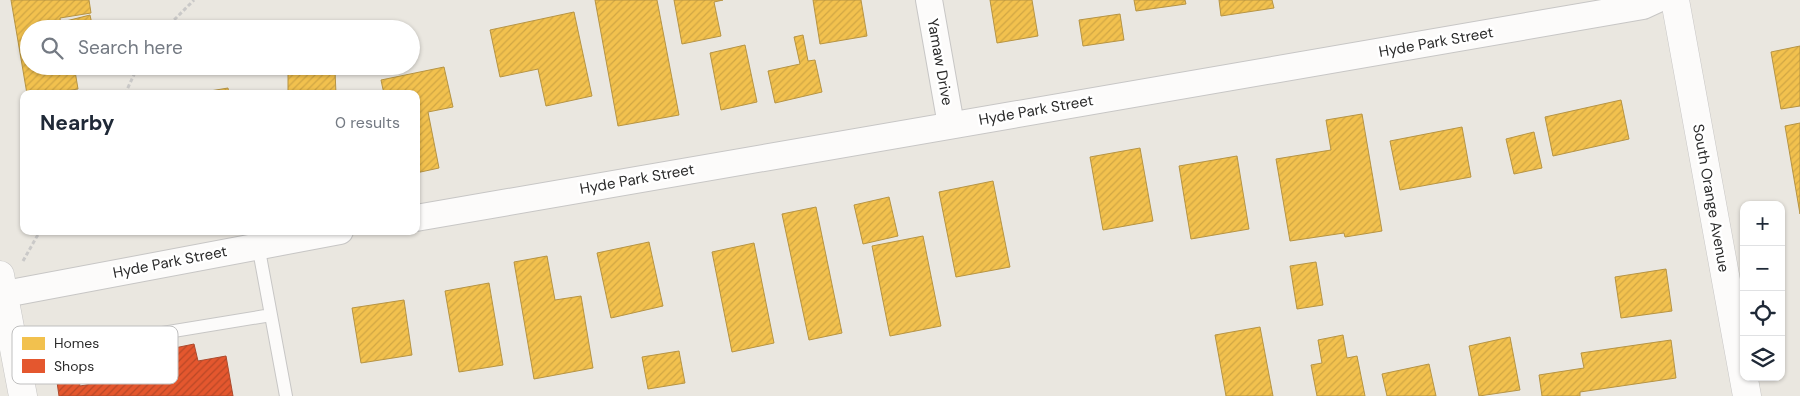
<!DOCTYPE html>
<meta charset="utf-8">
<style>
body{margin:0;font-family:"DM Sans",sans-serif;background:#f2f2f3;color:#1f2937}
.controls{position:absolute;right:15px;bottom:15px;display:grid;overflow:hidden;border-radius:10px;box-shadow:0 1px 4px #0004}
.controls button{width:45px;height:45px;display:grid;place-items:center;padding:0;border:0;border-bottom:1px solid #e0e1e3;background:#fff;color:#1f2937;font:25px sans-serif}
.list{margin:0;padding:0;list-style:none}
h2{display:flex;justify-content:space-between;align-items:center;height:65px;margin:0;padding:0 20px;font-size:21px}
h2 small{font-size:16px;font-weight:400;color:#747a83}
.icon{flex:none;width:28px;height:28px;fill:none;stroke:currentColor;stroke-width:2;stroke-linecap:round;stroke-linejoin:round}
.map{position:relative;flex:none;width:1800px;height:396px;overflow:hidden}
.search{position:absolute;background:#fff;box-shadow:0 1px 4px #0004;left:20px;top:20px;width:400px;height:55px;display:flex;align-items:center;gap:12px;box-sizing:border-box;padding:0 18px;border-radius:28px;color:#747a83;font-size:19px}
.panel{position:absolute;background:#fff;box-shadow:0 1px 4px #0004;left:20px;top:90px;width:400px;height:145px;border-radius:10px}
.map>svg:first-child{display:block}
.homes{fill:url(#homes-hatch);stroke:#b69444}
.shops{fill:url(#shops-hatch);stroke:#ac4a2d}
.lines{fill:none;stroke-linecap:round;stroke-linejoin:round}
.service-casing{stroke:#c7c6c5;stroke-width:14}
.minor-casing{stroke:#c7c6c5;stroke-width:28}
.tertiary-casing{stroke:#c7c6c5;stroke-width:29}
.path{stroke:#cac9c8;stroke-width:3;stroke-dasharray:4 2.5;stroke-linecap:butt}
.service{stroke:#fcfbfa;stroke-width:12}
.minor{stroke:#fcfbfa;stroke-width:26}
.tertiary{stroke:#fcfbfa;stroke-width:28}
.labels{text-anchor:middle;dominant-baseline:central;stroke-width:5;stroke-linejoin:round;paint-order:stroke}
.street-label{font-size:15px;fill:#2b2b2b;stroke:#fff}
.key{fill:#fff;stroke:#bfbfbf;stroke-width:1}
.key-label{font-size:14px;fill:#2b2b2b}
</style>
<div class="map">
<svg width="1800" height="396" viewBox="0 0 1800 396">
<defs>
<pattern id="homes-hatch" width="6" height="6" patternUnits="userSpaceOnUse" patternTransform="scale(1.25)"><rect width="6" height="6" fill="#f2c14e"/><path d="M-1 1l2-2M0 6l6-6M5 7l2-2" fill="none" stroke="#d0a644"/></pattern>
<pattern id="shops-hatch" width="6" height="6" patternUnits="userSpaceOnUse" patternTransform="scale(1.25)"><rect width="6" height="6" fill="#e4572e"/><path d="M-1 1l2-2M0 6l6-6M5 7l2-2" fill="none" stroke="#b94827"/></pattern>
</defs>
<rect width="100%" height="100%" fill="#eae7e0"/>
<!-- homes -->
<path class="homes" d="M11 0H89L91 13 60 18 61 29H29V66H89L90 69 75 71 78 89 65 91V94H27Z
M595 0H657L679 115 618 126Z
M674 0H723L714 2 721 36 682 44Z
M813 0H861L867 36 820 44Z
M990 0H1032L1038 36 997 43Z
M1134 0H1185L1186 4 1136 11Z
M1219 0H1272L1274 8 1221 16Z
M574 12 592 96 546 106 538 69 500 77 490 30Z
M1120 14 1124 40 1083 46 1079 20Z
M90 15 93 29H63L62 22Z
M803 35 808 61 815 60 822 92 775 103 768 71 800 64 794 37Z
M745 45 757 102 721 110 710 53Z
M1800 46V106L1781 109 1771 52Z
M444 67 453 107 428 112 439 168 416 173V94H384L381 80Z
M288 71H335L336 94H288Z
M228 88 229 94H198V93Z
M1621 100 1629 139 1553 156 1545 117Z
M1362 114 1382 231 1345 237 1344 233 1290 241 1276 159 1331 150 1326 120Z
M1800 123V214L1785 126Z
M1462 127 1471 177 1400 190 1390 141Z
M1534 132 1542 168 1514 174 1506 139Z
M1140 148 1153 221 1103 230 1090 157Z
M1237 156 1249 229 1191 239 1179 166Z
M993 181 1010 267 956 277 939 192Z
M889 197 898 236 863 244 854 205Z
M816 207 842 333 809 340 782 214Z
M923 236 941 326 890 336 872 246Z
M649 242 663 306 611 318 597 253Z
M754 243 774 343 732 352 712 252Z
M547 256 555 300 581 296 593 368 534 379 514 262Z
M1316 262 1323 305 1297 309 1290 266Z
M1666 269 1672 311 1621 318 1615 277Z
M489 283 503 365 459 372 445 291Z
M404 300 412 355 361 363 352 308Z
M1260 327 1273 396H1226L1215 335Z
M1343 335 1347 358 1357 356 1365 396H1317L1311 365 1322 363 1318 340Z
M1510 337 1520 390 1479 396 1469 346Z
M1671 340 1676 378 1580 392V396H1542L1539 375 1584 368 1581 353Z
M679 351 685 383 648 389 642 357Z
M1429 364 1436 396H1387L1382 374Z"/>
<!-- shops -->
<path class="shops" d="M194 344 198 361 226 356 233 396H59L56 375 78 372 80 386 169 370 165 350Z"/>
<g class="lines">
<!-- service casing -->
<g class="service-casing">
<path id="service" d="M258 245 286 396
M16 357 271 315"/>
</g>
<!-- minor casing -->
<g class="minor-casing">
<path id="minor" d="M929 0 951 125
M416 218 1643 6 1656 0
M0 295 340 231"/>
</g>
<!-- tertiary casing -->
<g class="tertiary-casing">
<path id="tertiary" d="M1675 0 1747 396
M0 275 23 396"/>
</g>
<!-- path -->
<path class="path" d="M165 29 194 0
M125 94 138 66
M23 261 40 231"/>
<!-- service -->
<use href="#service" class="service"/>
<!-- minor -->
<use href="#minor" class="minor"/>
<!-- tertiary -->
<use href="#tertiary" class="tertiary"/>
</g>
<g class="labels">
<!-- street labels -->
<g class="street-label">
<text transform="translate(1436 42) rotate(-10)">Hyde Park Street</text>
<text transform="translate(940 62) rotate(80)">Yamaw Drive</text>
<text transform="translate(1036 110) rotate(-10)">Hyde Park Street</text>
<text transform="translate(637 179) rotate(-10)">Hyde Park Street</text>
<text transform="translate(1711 198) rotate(80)">South Orange Avenue</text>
<text transform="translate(170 262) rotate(-11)">Hyde Park Street</text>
</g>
</g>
<!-- legend -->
<rect x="12" y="326" width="166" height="58" rx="8" class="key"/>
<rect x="22" y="337" width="23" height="13" fill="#f2c14e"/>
<rect x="22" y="359" width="23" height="14" fill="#e4572e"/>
<g class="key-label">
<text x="54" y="348">Homes</text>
<text x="54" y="371">Shops</text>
</g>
</svg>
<div class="controls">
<button>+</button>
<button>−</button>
<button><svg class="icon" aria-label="locate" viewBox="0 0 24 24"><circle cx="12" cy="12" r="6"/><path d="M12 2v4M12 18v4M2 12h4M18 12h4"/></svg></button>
<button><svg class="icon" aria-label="layers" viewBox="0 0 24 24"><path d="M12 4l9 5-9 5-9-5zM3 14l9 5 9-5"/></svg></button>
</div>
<div class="search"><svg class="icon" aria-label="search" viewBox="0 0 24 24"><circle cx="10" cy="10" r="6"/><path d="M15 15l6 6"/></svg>Search here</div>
<section class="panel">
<h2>Nearby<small>0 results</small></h2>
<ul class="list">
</ul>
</section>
</div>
